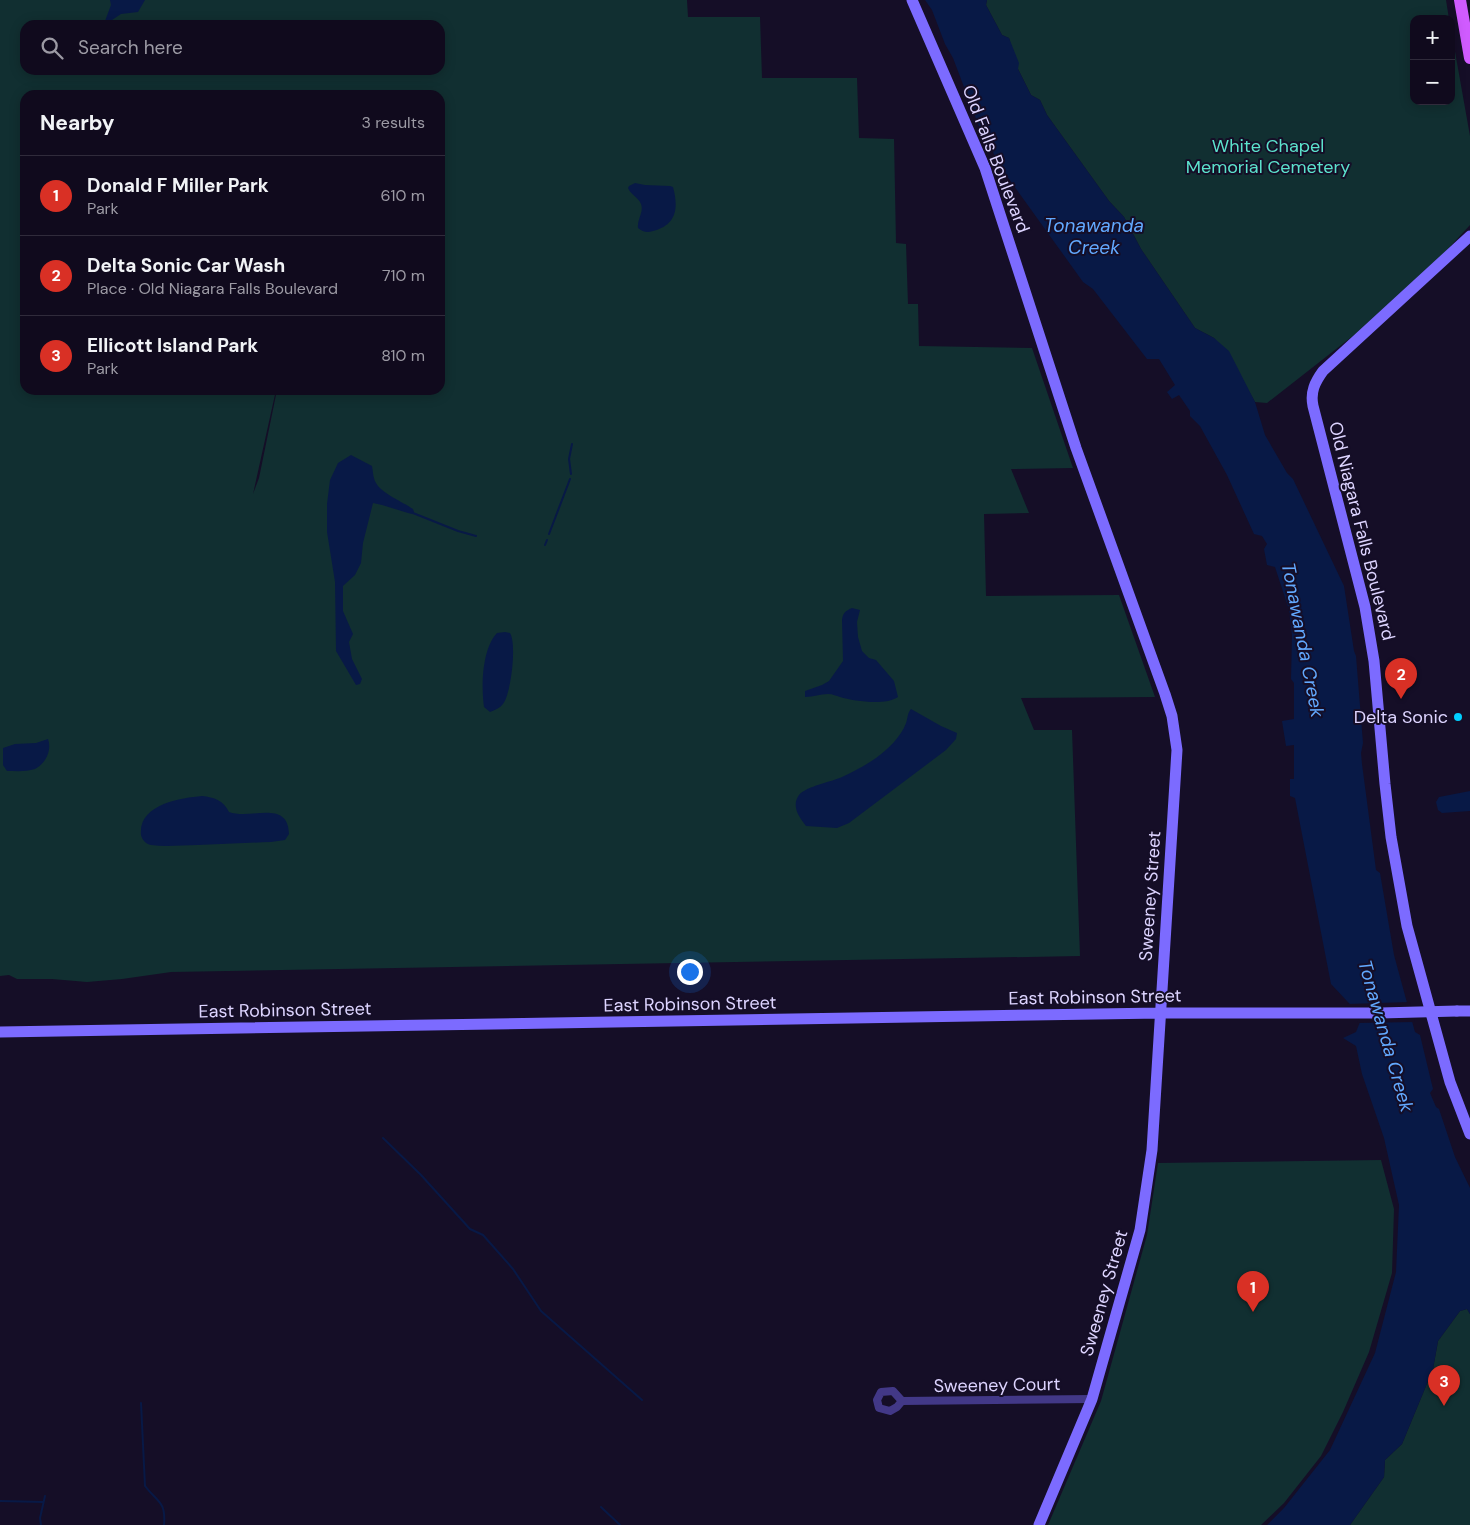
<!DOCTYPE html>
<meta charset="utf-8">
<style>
body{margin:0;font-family:"DM Sans",sans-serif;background:#191326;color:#f1f3f6}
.controls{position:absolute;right:15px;top:15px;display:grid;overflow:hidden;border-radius:10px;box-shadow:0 2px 12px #0003}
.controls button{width:45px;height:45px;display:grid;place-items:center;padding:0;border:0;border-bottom:1px solid #302b3b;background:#100a1d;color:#f1f3f6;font:25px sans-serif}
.you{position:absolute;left:689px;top:971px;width:18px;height:18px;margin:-12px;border:4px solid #fff;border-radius:50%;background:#1a73e8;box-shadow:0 0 0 8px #1a73e833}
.badge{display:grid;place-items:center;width:32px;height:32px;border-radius:50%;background:#d93025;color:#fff;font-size:16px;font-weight:700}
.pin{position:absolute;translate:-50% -41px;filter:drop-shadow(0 1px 2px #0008)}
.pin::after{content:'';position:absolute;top:26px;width:18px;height:15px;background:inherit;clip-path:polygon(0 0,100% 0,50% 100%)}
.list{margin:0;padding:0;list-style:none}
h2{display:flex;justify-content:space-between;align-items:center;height:65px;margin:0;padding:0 20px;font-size:21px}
h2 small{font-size:16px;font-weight:400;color:#9c9aa4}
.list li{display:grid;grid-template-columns:32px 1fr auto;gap:15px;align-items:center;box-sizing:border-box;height:80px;padding:0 20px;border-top:1px solid #302b3b}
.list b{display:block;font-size:19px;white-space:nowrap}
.list p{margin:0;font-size:16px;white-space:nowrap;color:#9c9aa4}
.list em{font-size:16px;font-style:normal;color:#9c9aa4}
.icon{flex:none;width:28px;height:28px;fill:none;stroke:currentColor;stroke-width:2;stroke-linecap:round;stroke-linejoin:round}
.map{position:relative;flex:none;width:1470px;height:1525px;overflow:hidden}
.search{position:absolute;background:#100a1d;box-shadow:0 2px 12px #0003;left:20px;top:20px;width:425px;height:55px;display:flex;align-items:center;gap:12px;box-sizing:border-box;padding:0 18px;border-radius:15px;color:#9c9aa4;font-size:19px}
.panel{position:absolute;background:#100a1d;box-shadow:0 2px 12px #0003;left:20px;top:90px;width:425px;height:305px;border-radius:15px}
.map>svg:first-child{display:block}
.green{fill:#112f31;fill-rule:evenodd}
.water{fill:#081946}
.pier{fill:#150e27}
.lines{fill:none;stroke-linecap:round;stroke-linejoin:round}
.stream{stroke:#081946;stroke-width:2}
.street{stroke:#423887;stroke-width:8}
.secondary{stroke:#7c6bff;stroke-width:11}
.primary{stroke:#d05bff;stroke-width:12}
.secondary-bridge{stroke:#7c6bff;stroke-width:11}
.poi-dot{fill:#00cfff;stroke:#150e27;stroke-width:2}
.labels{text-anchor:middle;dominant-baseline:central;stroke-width:4;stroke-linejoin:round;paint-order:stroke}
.park-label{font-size:18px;fill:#5ce3cd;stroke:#150e27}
.street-label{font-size:18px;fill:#ddd4ff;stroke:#150e27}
.poi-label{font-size:18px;fill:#ddd4ff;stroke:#150e27;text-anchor:end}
.water-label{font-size:19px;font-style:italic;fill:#62a9ff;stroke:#150e27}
</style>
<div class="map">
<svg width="1470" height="1525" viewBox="0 0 1470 1525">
<rect width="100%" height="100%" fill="#150e27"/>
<!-- green -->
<path class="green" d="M0 0H687L688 17H760L762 78H857L859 138 894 139 896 243 906 244 908 304H918L919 346 1032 348 1073 468 1011 469 1029 513 984 514 986 596 1119 595 1155 697 1021 698 1034 730H1072L1080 956 171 972 122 979 87 982 52 979H17L9 975 0 976ZM25 25H440V70H25ZM25 95H440V390H277L259 478 253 494 276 390H25Z
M987 0H1446L1449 19H1414V101H1451V29L1470 136V225L1445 252 1354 335 1267 403 1255 402 1245 384 1214 338 1195 328 1141 249 1124 217 1109 201 1047 115 1040 100 1031 95 1018 69 1009 38 1002 35 986 5Z
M1381 1160 1394 1209 1392 1273 1369 1352 1343 1412 1321 1456 1284 1503 1261 1525H1048L1101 1401 1147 1235 1158 1163Z
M1467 1309 1470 1314V1525H1350L1384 1477 1385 1460 1402 1444 1433 1369 1438 1341 1460 1311Z"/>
<!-- water -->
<path class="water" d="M110 0H145L138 12 121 14 106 24 104 23 105 21 111 5Z
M925 0H987L986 5 1002 35 1009 38 1019 63 1018 69 1031 95 1040 100 1047 115 1109 201 1124 217 1141 249 1195 328 1214 338 1229 351 1255 402 1265 435 1287 473 1293 479 1344 586 1354 651 1356 656 1363 743 1361 753 1362 764 1376 870 1380 873 1394 955 1415 1032 1420 1035 1433 1089 1430 1093 1436 1107 1439 1109 1455 1157 1470 1188V1314L1467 1309 1460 1311 1438 1341 1433 1369 1402 1444 1385 1460 1384 1477 1350 1525H1267L1284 1508 1330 1450 1375 1353 1396 1272 1399 1205 1384 1138 1362 1074 1356 1046 1343 1038 1356 1032 1362 1017 1331 984 1295 798 1290 796V779H1294V745L1286 746 1282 721 1294 719V683L1291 679 1292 635 1289 610 1275 567 1267 565 1264 549 1267 544 1262 536 1254 534 1227 475 1200 426 1190 416V411L1179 395 1172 399 1167 392 1175 385 1159 359H1147L1093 289 1083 282 999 165 992 150 983 137 953 58 945 44 932 10Z
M635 183 645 185 670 186 673 187C679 209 676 225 653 231 647 233 643 232 638 228 637 219 644 212 641 204 638 197 631 195 628 188L629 186Z
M351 455 372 466C373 471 373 478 376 483 381 493 403 502 413 509L414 512 412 514 408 513 382 505 373 503 363 543 361 563 355 575 343 586V611L353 634 349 642 352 659 362 679 360 684 356 685 336 651 335 582 327 532V504L330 480 338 463Z
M852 608 860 610 857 622 858 637 862 651 869 658 876 660 894 681 898 697C885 706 854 701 840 697 836 696 833 694 828 694 820 694 814 697 805 697V691L822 685 829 681 843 661 842 620C843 613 845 611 852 608Z
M505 632 510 633C517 644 511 694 503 704 500 708 495 710 490 712L484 707C481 686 482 649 497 633Z
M911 709 941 726 957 733 956 739 946 750 849 823 837 828 806 826C799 817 791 806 799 795 807 786 831 782 842 777 853 772 866 765 876 758 888 749 901 737 906 723 908 717 907 714 911 709Z
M48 739C52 750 46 763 35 769 26 772 16 771 7 771L3 765V748L15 744 36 743Z
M1470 791V811L1442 813 1438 810 1436 802 1439 797Z
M202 796C214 797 224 801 229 812 251 820 288 799 289 834L285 840 271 842C246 843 222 844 198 845 183 845 166 847 151 845 146 844 142 840 141 835 138 804 181 798 202 796Z"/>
<!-- pier -->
<path class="pier" d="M1410 1002 1415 1022 1357 1023 1359 1018 1347 1004Z"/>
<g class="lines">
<!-- stream -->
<path class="stream" d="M571 474 569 459 572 444
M413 513 458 531 476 536
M549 534 570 479
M545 545 547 540
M383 1138 421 1175 470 1229 483 1235 513 1269 541 1311 642 1400
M141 1403 145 1486C158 1503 166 1501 164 1525
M0 1501 43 1502
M601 1507 620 1525
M41 1525 40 1518 45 1496"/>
<!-- street -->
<path class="street" d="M902 1401 897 1407 890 1411 879 1408 877 1400 881 1392 893 1391 902 1401 1092 1399"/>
<!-- secondary -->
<path class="secondary" d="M912 0 985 168 1076 448 1165 694 1172 716 1177 750 1152 1150 1140 1230 1092 1399 1039 1525
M1470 236 1323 371C1315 382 1310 392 1313 406L1365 607 1374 661 1385 784 1391 837 1407 926 1450 1082 1470 1134
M1457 1011H1470
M0 1032 1160 1013H1380"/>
<!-- primary -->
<path class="primary" d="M1460 0 1470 58"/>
<!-- secondary-bridge -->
<path class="secondary-bridge" d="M1380 1013 1457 1011"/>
</g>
<!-- markers -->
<circle class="poi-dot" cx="1458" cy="717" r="5"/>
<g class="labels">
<!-- park labels -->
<g class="park-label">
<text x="1268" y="146">White Chapel<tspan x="1268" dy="21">Memorial Cemetery</tspan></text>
</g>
<!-- street labels -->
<g class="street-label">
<text transform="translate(996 159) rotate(69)">Old Falls Boulevard</text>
<text transform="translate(1362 531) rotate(76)">Old Niagara Falls Boulevard</text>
<text transform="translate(1150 896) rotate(-86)">Sweeney Street</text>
<text transform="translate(1095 997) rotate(-1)">East Robinson Street</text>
<text transform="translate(690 1004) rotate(-1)">East Robinson Street</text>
<text transform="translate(285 1010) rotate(-1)">East Robinson Street</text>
<text transform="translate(1104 1293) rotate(-74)">Sweeney Street</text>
<text transform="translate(997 1385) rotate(-1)">Sweeney Court</text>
</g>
<!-- poi labels -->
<g class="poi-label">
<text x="1448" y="717">Delta Sonic</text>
</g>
<!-- water labels -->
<g class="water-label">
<text x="1094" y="225">Tonawanda<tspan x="1094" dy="22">Creek</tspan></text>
<text transform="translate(1303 640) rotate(79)">Tonawanda Creek</text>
<text transform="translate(1386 1036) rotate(74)">Tonawanda Creek</text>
</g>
</g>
</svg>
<div class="controls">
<button>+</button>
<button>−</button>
</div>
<div class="you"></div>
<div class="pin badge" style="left:1253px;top:1312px">1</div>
<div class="pin badge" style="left:1401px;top:699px">2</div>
<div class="pin badge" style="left:1444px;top:1406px">3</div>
<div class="search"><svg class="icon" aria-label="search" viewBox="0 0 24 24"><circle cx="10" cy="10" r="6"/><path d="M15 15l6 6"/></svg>Search here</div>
<section class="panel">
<h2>Nearby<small>3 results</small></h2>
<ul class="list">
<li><span class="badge">1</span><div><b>Donald F Miller Park</b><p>Park</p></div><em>610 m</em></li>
<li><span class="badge">2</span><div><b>Delta Sonic Car Wash</b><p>Place · Old Niagara Falls Boulevard</p></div><em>710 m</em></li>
<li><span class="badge">3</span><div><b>Ellicott Island Park</b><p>Park</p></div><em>810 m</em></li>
</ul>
</section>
</div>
